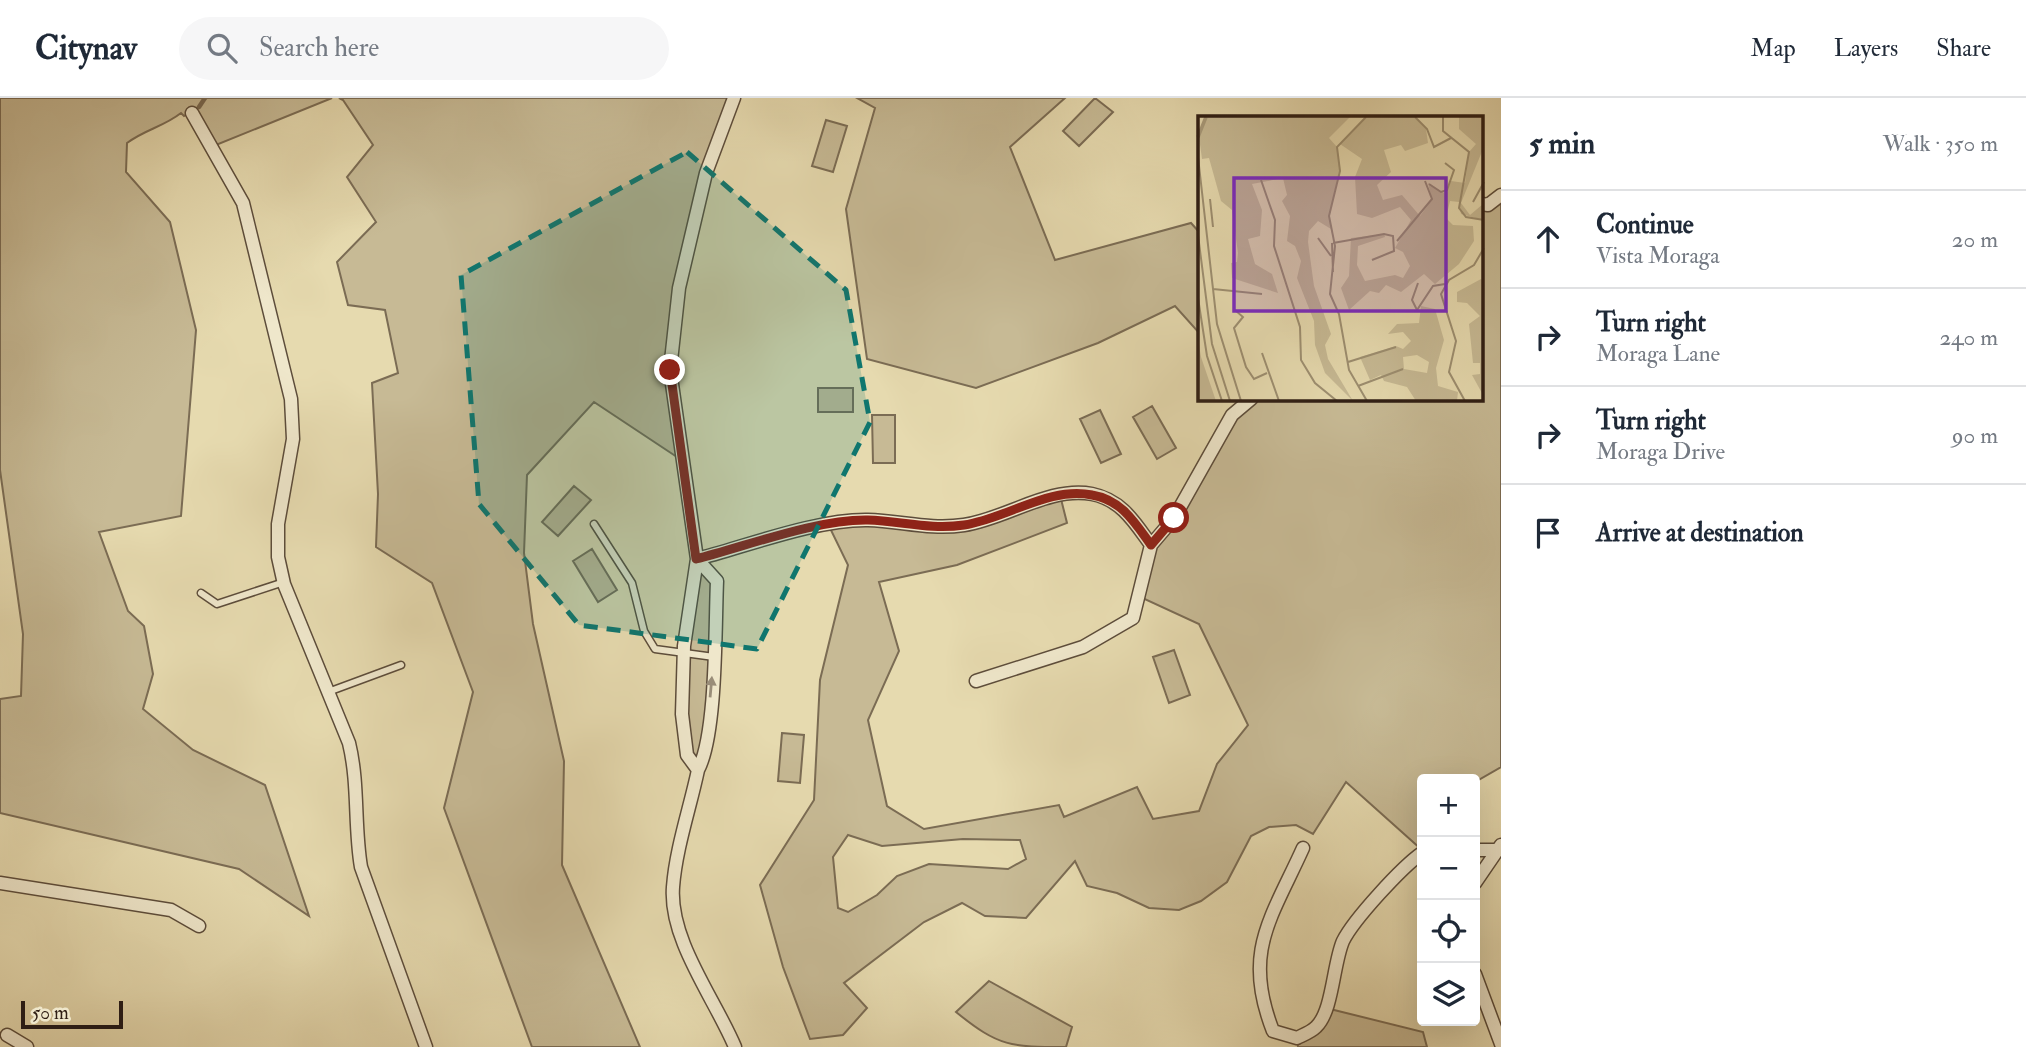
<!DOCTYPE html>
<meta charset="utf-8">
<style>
body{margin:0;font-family:"IM FELL Double Pica",serif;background:#f6f6f7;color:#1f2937}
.controls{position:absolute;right:21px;bottom:21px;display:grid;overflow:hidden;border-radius:7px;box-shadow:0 7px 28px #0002}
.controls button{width:63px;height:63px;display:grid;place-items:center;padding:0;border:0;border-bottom:2px solid #e0e1e3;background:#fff;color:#1f2937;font:35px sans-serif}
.scale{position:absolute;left:21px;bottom:18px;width:102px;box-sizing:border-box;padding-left:7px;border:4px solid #2f1e14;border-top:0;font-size:19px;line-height:24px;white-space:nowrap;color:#2f1e14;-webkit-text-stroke:5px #efe7cb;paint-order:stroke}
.stop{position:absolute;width:21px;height:21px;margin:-16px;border:5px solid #8f2418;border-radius:50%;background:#fff}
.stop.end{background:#8f2418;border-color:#fff;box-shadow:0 2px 7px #0008}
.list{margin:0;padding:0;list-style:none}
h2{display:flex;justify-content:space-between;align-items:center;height:91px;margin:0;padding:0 28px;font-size:30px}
h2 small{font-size:23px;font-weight:400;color:#747a83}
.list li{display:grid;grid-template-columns:46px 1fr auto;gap:21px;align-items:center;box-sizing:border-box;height:98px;padding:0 28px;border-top:2px solid #e0e1e3}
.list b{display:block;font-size:26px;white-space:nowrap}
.list p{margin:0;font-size:23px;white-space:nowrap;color:#747a83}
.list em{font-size:23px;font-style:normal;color:#747a83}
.icon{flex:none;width:38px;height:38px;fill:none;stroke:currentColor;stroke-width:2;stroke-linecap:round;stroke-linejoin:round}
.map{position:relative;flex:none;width:1501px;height:949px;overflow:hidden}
header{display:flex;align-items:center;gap:42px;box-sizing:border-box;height:98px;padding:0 35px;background:#fff;border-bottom:2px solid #e0e1e3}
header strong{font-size:33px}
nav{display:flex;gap:38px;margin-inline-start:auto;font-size:24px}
.search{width:490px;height:63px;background:#f6f6f7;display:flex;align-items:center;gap:18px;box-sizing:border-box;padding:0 24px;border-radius:38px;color:#747a83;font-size:26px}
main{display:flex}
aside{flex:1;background:#fff}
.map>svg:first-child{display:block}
.green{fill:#c7ba95;stroke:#7b6c54;stroke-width:2;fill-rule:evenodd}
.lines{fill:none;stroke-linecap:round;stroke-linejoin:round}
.stream{stroke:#786851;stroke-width:4.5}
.service-casing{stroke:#5d4d3b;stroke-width:9}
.minor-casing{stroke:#5d4d3b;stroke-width:15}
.service{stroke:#efe7cb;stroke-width:6}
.minor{stroke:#efe7cb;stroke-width:12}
.oneway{fill:#998d79}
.route{stroke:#8f2418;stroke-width:9}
.marked{fill:#0f766e;fill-opacity:0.2;stroke:#0f766e;stroke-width:5;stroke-dasharray:14 9;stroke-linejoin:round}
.inset-river{fill:none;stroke:#a89a7a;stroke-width:3.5}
.inset-road{fill:none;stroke:#9d8f71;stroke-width:2}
.view{fill:#7b2cbf;fill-opacity:0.15;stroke:#7b2cbf;stroke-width:3.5}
.inset-edge{fill:none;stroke:#2f1e14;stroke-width:3.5}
</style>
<header>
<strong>Citynav</strong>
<div class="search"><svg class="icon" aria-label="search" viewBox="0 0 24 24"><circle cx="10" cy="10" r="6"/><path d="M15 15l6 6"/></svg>Search here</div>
<nav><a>Map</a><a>Layers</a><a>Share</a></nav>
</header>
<main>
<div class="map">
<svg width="1501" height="949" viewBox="0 0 1501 949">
<rect width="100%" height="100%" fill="#e6daaf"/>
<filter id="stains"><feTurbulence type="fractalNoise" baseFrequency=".00286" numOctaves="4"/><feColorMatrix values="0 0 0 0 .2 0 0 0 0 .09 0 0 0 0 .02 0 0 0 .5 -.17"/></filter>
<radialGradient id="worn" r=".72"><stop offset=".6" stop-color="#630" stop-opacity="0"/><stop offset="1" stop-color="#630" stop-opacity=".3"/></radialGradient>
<!-- green -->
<path class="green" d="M0 0H332L211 49 189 15 184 18 181 15C163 29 146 31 127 45L126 74 170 124 196 232 181 418 99 434 128 513 144 528 153 576 143 611 193 652 265 687 309 818 239 771 0 715V601L21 598 23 536 0 372Z
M339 0H734L706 75 670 272 683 363 594 304 527 377 524 455 533 526 564 663 562 767 640 949H532L444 710 473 594 432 485 376 449 378 396 372 285 398 275 385 212 348 207 337 164 376 124 347 79 373 47 343 2Z
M857 0H1065L1010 49 1055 162 1191 125 1200 135V236L1175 208 1098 245 976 290 867 261 846 111 875 10Z
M1095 0 1113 14 1079 48 1063 33Z
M826 22 847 28 833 74 812 68Z
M1501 97V669L1475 684V681H1422V752L1346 684 1313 736 1296 727 1269 729 1251 738 1227 784 1201 803 1179 812 1149 810 1117 795 1087 788 1075 763 1026 820 985 818 962 805 924 824 844 885 867 910 843 937 810 941 783 869 760 787 814 702 820 582 848 467 828 426 965 427 1060 397 1067 425 957 467 879 484 899 553 868 622 887 708 924 731 1059 707 1064 719 1137 689 1153 721 1199 713 1217 666 1248 627 1199 526 1138 498 1151 447 1218 339 1251 301H1482V106ZM848 737 882 748 963 741 1020 742 1026 761 1008 771 929 766 897 778 877 797 848 814 838 810 833 759Z
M818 290H853V314H818Z
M1152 308 1176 350 1157 361 1133 319Z
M1100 312 1121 356 1101 365 1080 321Z
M872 317H895V365H873Z
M574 388 591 402 558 438 542 424Z
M592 451 617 492 598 504 573 463Z
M697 461 717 483 714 559 698 672 682 616Z
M1174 552 1190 597 1169 605 1153 559Z
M782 635 804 637 800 685 778 683Z
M989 883 1072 929 1066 949C1011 949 999 949 956 914Z
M1326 910 1423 934 1427 949H1298L1297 940Z"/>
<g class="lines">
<!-- stream -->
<path class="stream" d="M199 9 205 0"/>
<!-- service casing -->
<g class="service-casing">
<path id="service" d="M594 426 632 485 644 533 655 551 714 559
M201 495 217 506 284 484
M328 594 401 567"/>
</g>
<!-- minor casing -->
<g class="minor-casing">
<path id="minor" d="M192 15 243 105 291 301 293 341 278 426V459L284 486 349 645C359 686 354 728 361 769L426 949
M1482 106 1488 107 1501 97
M1151 447 1174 420 1232 317 1251 301
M697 461C747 448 817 421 868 422 901 423 930 432 964 427 1006 421 1049 388 1092 396 1122 402 1135 425 1151 447L1133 520 1083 549 976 583
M697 461 717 483C715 528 717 636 698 672 690 710 676 750 673 789 669 842 715 901 735 949
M698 672 687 657 682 616 684 548 697 461 670 272 679 190 706 75 734 0
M1303 750C1271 821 1242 854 1273 933L1297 940C1303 937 1311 934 1316 929 1333 913 1333 866 1343 843 1354 821 1402 769 1422 755
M1475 752H1496
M0 785 171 812 199 828
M1475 785 1501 747
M1475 876 1501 946
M7 937 27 949"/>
</g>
<!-- service -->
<use href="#service" class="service"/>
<!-- minor -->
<use href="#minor" class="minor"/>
</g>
<!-- one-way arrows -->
<defs><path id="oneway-solid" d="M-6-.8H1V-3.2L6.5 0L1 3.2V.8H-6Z" transform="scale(1.75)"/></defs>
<use class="oneway" href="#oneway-solid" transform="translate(711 589) rotate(-85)"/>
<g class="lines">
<!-- route -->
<path class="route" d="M670 272 696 461C747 448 817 421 868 422 901 423 930 432 964 427 1006 421 1049 388 1092 397 1122 402 1135 425 1151 447L1174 420"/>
</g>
<!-- marked area -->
<path class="marked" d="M687 54 846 192 870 324 757 551 579 527 479 406 461 177Z"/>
<!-- overview -->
<g transform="translate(1198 18)">
<rect width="285" height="285" fill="#e6daaf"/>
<path d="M7 1H152L131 22 139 31 142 52 131 100 133 113 120 105 111 115 110 126 116 170 133 218 127 229 130 243 155 285 127 257 117 229 116 205 99 162 103 145 97 130 89 125 92 100 84 85 89 79 85 62 54 68 64 94 62 120 50 123 57 148 74 158 80 177 34 162 33 147 39 146 40 137 34 94 23 85 11 42 4 43 1 21ZM168 1H216L228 13 230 27 207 35 203 29 186 34 193 56 179 69 185 84 204 79 222 100 234 84 230 67 246 77 253 65 267 67 271 36 278 28 261 13V1H285V33L263 87 272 99 285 88V104L263 98 261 86 252 85 248 102 255 109 275 110 276 125 261 148 237 168 226 158 203 176 188 169 181 177 172 175 151 194 143 172 151 160 153 122 186 118 187 121 160 130 159 149 167 165 197 159 205 162 212 150 205 136 197 132 213 104 202 91 174 102 159 98 157 61 164 43 142 28ZM283 163 286 166 285 279 274 259 282 258V247H275L271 208 282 200 269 187 259 186V176ZM223 190 237 193 246 224 238 252 240 270 260 276 259 285H218L209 271 186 265 183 259 172 264 162 241 198 230 205 233 213 225 205 216 190 218 199 208 221 207ZM219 239 231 246 229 257 206 253 205 241ZM0 223 3 241 18 285H0Z" fill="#c7ba95" fill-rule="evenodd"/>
<path class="inset-river" d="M0 21 8 1"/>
<path class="inset-road" d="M168 1 139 31 142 55 131 100 137 130 132 178 141 198 151 254 169 285M217 1 229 13 236 31 253 22M245 1V15L271 36 261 92 268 101 286 104M0 41 19 208 43 285M63 64 77 104 76 130 102 211 103 244 117 267 139 285M231 68 243 76 249 74 256 54 247 47M12 83 15 111M275 86 286 66M0 119 14 228 32 285M120 122 133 140M199 125 234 83 227 65M134 127 135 156M135 127 186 118 195 120 196 135 174 144M220 167 214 184 219 194 235 170 247 168M15 173 64 178M0 182 9 240 24 285M37 194 45 201 36 212 48 251 56 263 69 257M64 237 81 285M150 246 198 231M160 270 205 253M267 285 251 256 258 225 243 178 251 164 276 149 286 132"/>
<path class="view" d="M36 62H248V195H36Z"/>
<rect width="285" height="285" class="inset-edge"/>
</g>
<rect width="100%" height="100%" filter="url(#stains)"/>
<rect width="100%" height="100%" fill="url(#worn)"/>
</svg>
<div class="controls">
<button>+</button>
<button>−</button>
<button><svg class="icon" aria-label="locate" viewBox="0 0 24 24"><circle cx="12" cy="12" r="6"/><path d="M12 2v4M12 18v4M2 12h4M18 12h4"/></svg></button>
<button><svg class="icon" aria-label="layers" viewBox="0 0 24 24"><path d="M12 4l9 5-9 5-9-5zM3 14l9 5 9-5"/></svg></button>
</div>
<div class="scale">50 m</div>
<div class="stop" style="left:1174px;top:420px"></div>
<div class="stop end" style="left:670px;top:272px"></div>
</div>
<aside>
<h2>5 min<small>Walk · 350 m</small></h2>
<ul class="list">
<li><svg class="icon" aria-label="ahead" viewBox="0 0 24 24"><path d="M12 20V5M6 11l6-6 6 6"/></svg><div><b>Continue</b><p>Vista Moraga</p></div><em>20 m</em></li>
<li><svg class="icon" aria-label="right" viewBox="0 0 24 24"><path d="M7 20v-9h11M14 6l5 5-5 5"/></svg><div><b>Turn right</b><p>Moraga Lane</p></div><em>240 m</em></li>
<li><svg class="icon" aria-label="right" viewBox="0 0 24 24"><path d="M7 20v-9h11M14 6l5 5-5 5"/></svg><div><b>Turn right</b><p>Moraga Drive</p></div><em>90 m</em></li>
<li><svg class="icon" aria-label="arrive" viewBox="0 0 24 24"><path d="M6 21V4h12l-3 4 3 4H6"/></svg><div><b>Arrive at destination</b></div></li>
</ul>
</aside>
</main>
